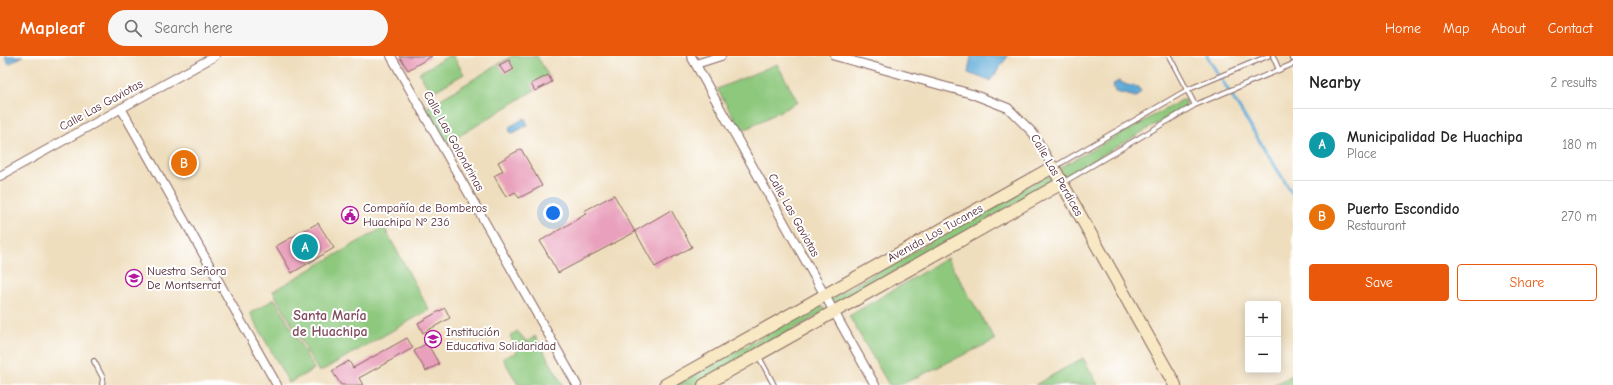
<!DOCTYPE html>
<meta charset="utf-8">
<style>
body{margin:0;font-family:"Comic Neue",sans-serif;background:#f6f6f6;color:#222}
.controls{position:absolute;right:12px;bottom:12px;display:grid;overflow:hidden;border-radius:4px;box-shadow:0 2px 10px #0003}
.controls button{width:36px;height:36px;display:grid;place-items:center;padding:0;border:0;border-bottom:1px solid #e0e0e0;background:#fff;color:#222;font:20px sans-serif}
.you{position:absolute;left:553px;top:157px;width:14px;height:14px;margin:-10px;border:3px solid #fff;border-radius:50%;background:#1a73e8;box-shadow:0 0 0 6px #1a73e833}
.badge{display:grid;place-items:center;width:26px;height:26px;border-radius:50%;background:#ea580c;color:#fff;font-size:13px;font-weight:700}
.pin{position:absolute;translate:-50% -50%;border:2px solid #fff;box-shadow:0 1px 4px #0006}
.list{margin:0;padding:0;list-style:none}
h2{display:flex;justify-content:space-between;align-items:center;height:52px;margin:0;padding:0 16px;font-size:17px}
h2 small{font-size:13px;font-weight:400;color:#767676}
.list li{display:grid;grid-template-columns:26px 1fr auto;gap:12px;align-items:center;box-sizing:border-box;height:72px;padding:0 16px;border-top:1px solid #e0e0e0}
.list b{display:block;font-size:15px;white-space:nowrap}
.list p{margin:0;font-size:13px;white-space:nowrap;color:#767676}
.list em{font-size:13px;font-style:normal;color:#767676}
.actions{display:flex;gap:8px;padding:12px 16px}
.actions a{flex:1;padding:9px 0;border:1px solid #ea580c;border-radius:4px;text-align:center;font-size:14px;color:#ea580c}
.actions .main{background:#ea580c;color:#fff}
.icon{flex:none;width:22px;height:22px;fill:none;stroke:currentColor;stroke-width:2;stroke-linecap:round;stroke-linejoin:round}
.map{position:relative;flex:none;width:1293px;height:329px;overflow:hidden}
header{display:flex;align-items:center;gap:24px;box-sizing:border-box;height:56px;padding:0 20px;background:#ea580c;color:#fff}
header strong{font-size:19px}
nav{display:flex;gap:22px;margin-inline-start:auto;font-size:14px}
.search{width:280px;height:36px;background:#f6f6f6;display:flex;align-items:center;gap:10px;box-sizing:border-box;padding:0 14px;border-radius:22px;color:#767676;font-size:15px}
main{display:flex}
aside{flex:1;background:#fff}
.map>svg:first-child{display:block}
.green{fill:#8dc87d;stroke:#6c7454}
.water{fill:#5da9d6;stroke:#546480}
.lines{fill:none;stroke-linecap:round;stroke-linejoin:round}
.stream{stroke:#5da9d6;stroke-width:3}
.building{fill:#e9a0bc}
.lane-casing{stroke:#84625e;stroke-width:6}
.street-casing{stroke:#84625e;stroke-width:10}
.secondary-casing{stroke:#84625e;stroke-width:14}
.lane{stroke:#fff;stroke-width:4}
.street{stroke:#fff;stroke-width:8}
.secondary{stroke:#f8e8c3;stroke-width:12}
.labels{text-anchor:middle;dominant-baseline:central;stroke-width:4;stroke-linejoin:round;paint-order:stroke}
.street-label{font-size:12px;fill:#4a1f2b;stroke:#fff}
.poi-label{font-size:12px;fill:#4a1f2b;stroke:#fff;text-anchor:start}
.quarter-label{font-size:14px;font-weight:bold;fill:#824c5e;stroke:#fff}
</style>
<header>
<strong>Mapleaf</strong>
<div class="search"><svg class="icon" aria-label="search" viewBox="0 0 24 24"><circle cx="10" cy="10" r="6"/><path d="M15 15l6 6"/></svg>Search here</div>
<nav><a>Home</a><a>Map</a><a>About</a><a>Contact</a></nav>
</header>
<main>
<div class="map">
<svg width="1293" height="329" viewBox="0 0 1293 329">
<rect width="100%" height="100%" fill="#fff"/>
<filter id="ink" filterUnits="userSpaceOnUse"><feTurbulence type="fractalNoise" baseFrequency=".025" numOctaves="2"/><feDisplacementMap in="SourceGraphic" scale="8" xChannelSelector="R" yChannelSelector="G"/><feConvolveMatrix kernelMatrix="1 2 1 2 8 2 1 2 1" color-interpolation-filters="sRGB"/></filter>
<filter id="wash" filterUnits="userSpaceOnUse"><feTurbulence type="fractalNoise" baseFrequency=".012" numOctaves="4" result="noise"/><feDisplacementMap in="SourceGraphic" scale="16" xChannelSelector="R" yChannelSelector="G"/><feGaussianBlur stdDeviation="0.9" result="paint"/><feColorMatrix in="noise" values="0 0 0 0 0 0 0 0 0 0 0 0 0 0 0 0 0 1.4 0 .05"/><feComposite in="paint" operator="in"/></filter>
<g filter="url(#wash)">
<rect width="100%" height="100%" fill="#efdebe"/>
<!-- green -->
<path class="green" d="M448 0H453L464 18 431 37 419 17Z
M512 0H537L551 24 448 87 426 52Z
M777 8 798 46 742 75 717 33Z
M1182 44H1185L1186 51 1064 121 1059 112Z
M1045 120H1049L1052 127 835 249 831 244 834 241Z
M384 171 429 254 319 316 273 235Z
M947 202 995 284 900 329H889L849 260Z
M275 243 314 313 289 327 250 257Z
M819 249 825 253 822 257 695 329H676Z
M517 275 527 286 535 280 563 329H518L503 302 517 296 510 280Z
M1083 302 1098 329H1035Z
M1293 319V329H1273Z"/>
<!-- water -->
<path class="water" d="M5 0H23L9 8Z
M971 0H1008L990 25 968 17Z
M1119 25 1127 29 1139 31 1141 36 1136 41 1115 36 1113 28Z
M525 62 528 69 513 77 510 76 509 71Z"/>
<g class="lines">
<!-- stream -->
<path class="stream" d="M1207 0 1293 139"/>
</g>
<g id="blocks">
<!-- building -->
<path class="building" d="M399 0H432L408 14Z
M509 4 514 13 505 18 499 9Z
M548 19 552 26 535 35 531 28Z
M521 93 542 130 519 142 515 136 506 141 494 120 503 115 498 106Z
M614 139 635 176 558 217 540 185 586 158 584 155Z
M671 154 692 191 655 211 635 175Z
M318 167 334 192 292 217 276 190Z
M445 252 450 262 423 277 418 267Z
M407 282 413 292 359 322 363 329H341L332 315 349 305 353 312Z
M427 287 439 308 426 315 414 295Z"/>
</g>
</g>
<g filter="url(#ink)">
<use href="#blocks" fill-opacity="0" stroke="#84625e" stroke-width="1"/>
<g class="lines">
<!-- lane casing -->
<g class="lane-casing">
<path id="lane" d="M1169 0 1195 49
M1273 0 1279 14
M1291 0 1293 3
M1054 111 1187 34 1268 0
M1064 126 1195 49 1293 8
M758 299 774 329
M94 305 103 322 102 329"/>
</g>
<!-- street casing -->
<g class="street-casing">
<path id="street" d="M391 0 577 329
M691 0 875 329
M835 0 972 38 1008 52 1033 77 1053 111
M696 8 721 0
M121 52 277 329
M0 120 215 0"/>
</g>
<!-- secondary casing -->
<g class="secondary-casing">
<path id="secondary" d="M665 329 1053 111 1175 329
M704 329 1062 127"/>
</g>
<!-- lane -->
<use href="#lane" class="lane"/>
<!-- street -->
<use href="#street" class="street"/>
<!-- secondary -->
<use href="#secondary" class="secondary"/>
</g>
</g>
<!-- icons -->
<defs>
<g id="civic-ring" transform="scale(0.9)"><circle r="9.5" fill="#fff" stroke="#b5179e" stroke-width="1.5"/><path d="M-.6-6.5H3V-4.5H.6V-3L4-1V1h2V6H-6V1h2V-1L-.6-3ZM-1.2 2.5V6h2.4V2.5Z" fill="#b5179e"/></g>
<g id="school-ring" transform="scale(0.9)"><circle r="9.5" fill="#fff" stroke="#b5179e" stroke-width="1.5"/><path d="M0-5L7-2L0 1L-7-2ZM-4 1L0 2.5L4 1V4Q0 6-4 4Z" fill="#b5179e"/></g>
</defs>
<g fill-rule="evenodd">
<use href="#civic-ring" x="350" y="159"/>
<use href="#school-ring" x="134" y="222"/>
<use href="#school-ring" x="433" y="283"/>
</g>
<g class="labels">
<!-- street labels -->
<g class="street-label">
<text transform="translate(101 49) rotate(-29)">Calle Las Gaviotas</text>
<text transform="translate(454 85) rotate(61)">Calle Las Golondrinas</text>
<text transform="translate(1057 119) rotate(60)">Calle Las Perdices</text>
<text transform="translate(794 159) rotate(61)">Calle Las Gaviotas</text>
<text transform="translate(935 177) rotate(-29)">Avenida Los Tucanes</text>
</g>
<!-- poi labels -->
<g class="poi-label">
<text x="363" y="152">Compañía de Bomberos<tspan x="363" dy="14">Huachipa Nº 236</tspan></text>
<text x="147" y="215">Nuestra Señora<tspan x="147" dy="14">De Montserrat</tspan></text>
<text x="446" y="276">Institución<tspan x="446" dy="14">Educativa Solidaridad</tspan></text>
</g>
<!-- quarter labels -->
<g class="quarter-label">
<text x="330" y="259">Santa María<tspan x="330" dy="16">de Huachipa</tspan></text>
</g>
</g>
</svg>
<div class="controls">
<button>+</button>
<button>−</button>
</div>
<div class="you"></div>
<div class="pin badge" style="left:305px;top:191px;background:#0f9aa8">A</div>
<div class="pin badge" style="left:184px;top:107px;background:#e8710a">B</div>
</div>
<aside>
<h2>Nearby<small>2 results</small></h2>
<ul class="list">
<li><span class="badge" style="background:#0f9aa8">A</span><div><b>Municipalidad De Huachipa</b><p>Place</p></div><em>180 m</em></li>
<li><span class="badge" style="background:#e8710a">B</span><div><b>Puerto Escondido</b><p>Restaurant</p></div><em>270 m</em></li>
</ul>
<div class="actions"><a class="main">Save</a><a>Share</a></div>
</aside>
</main>
